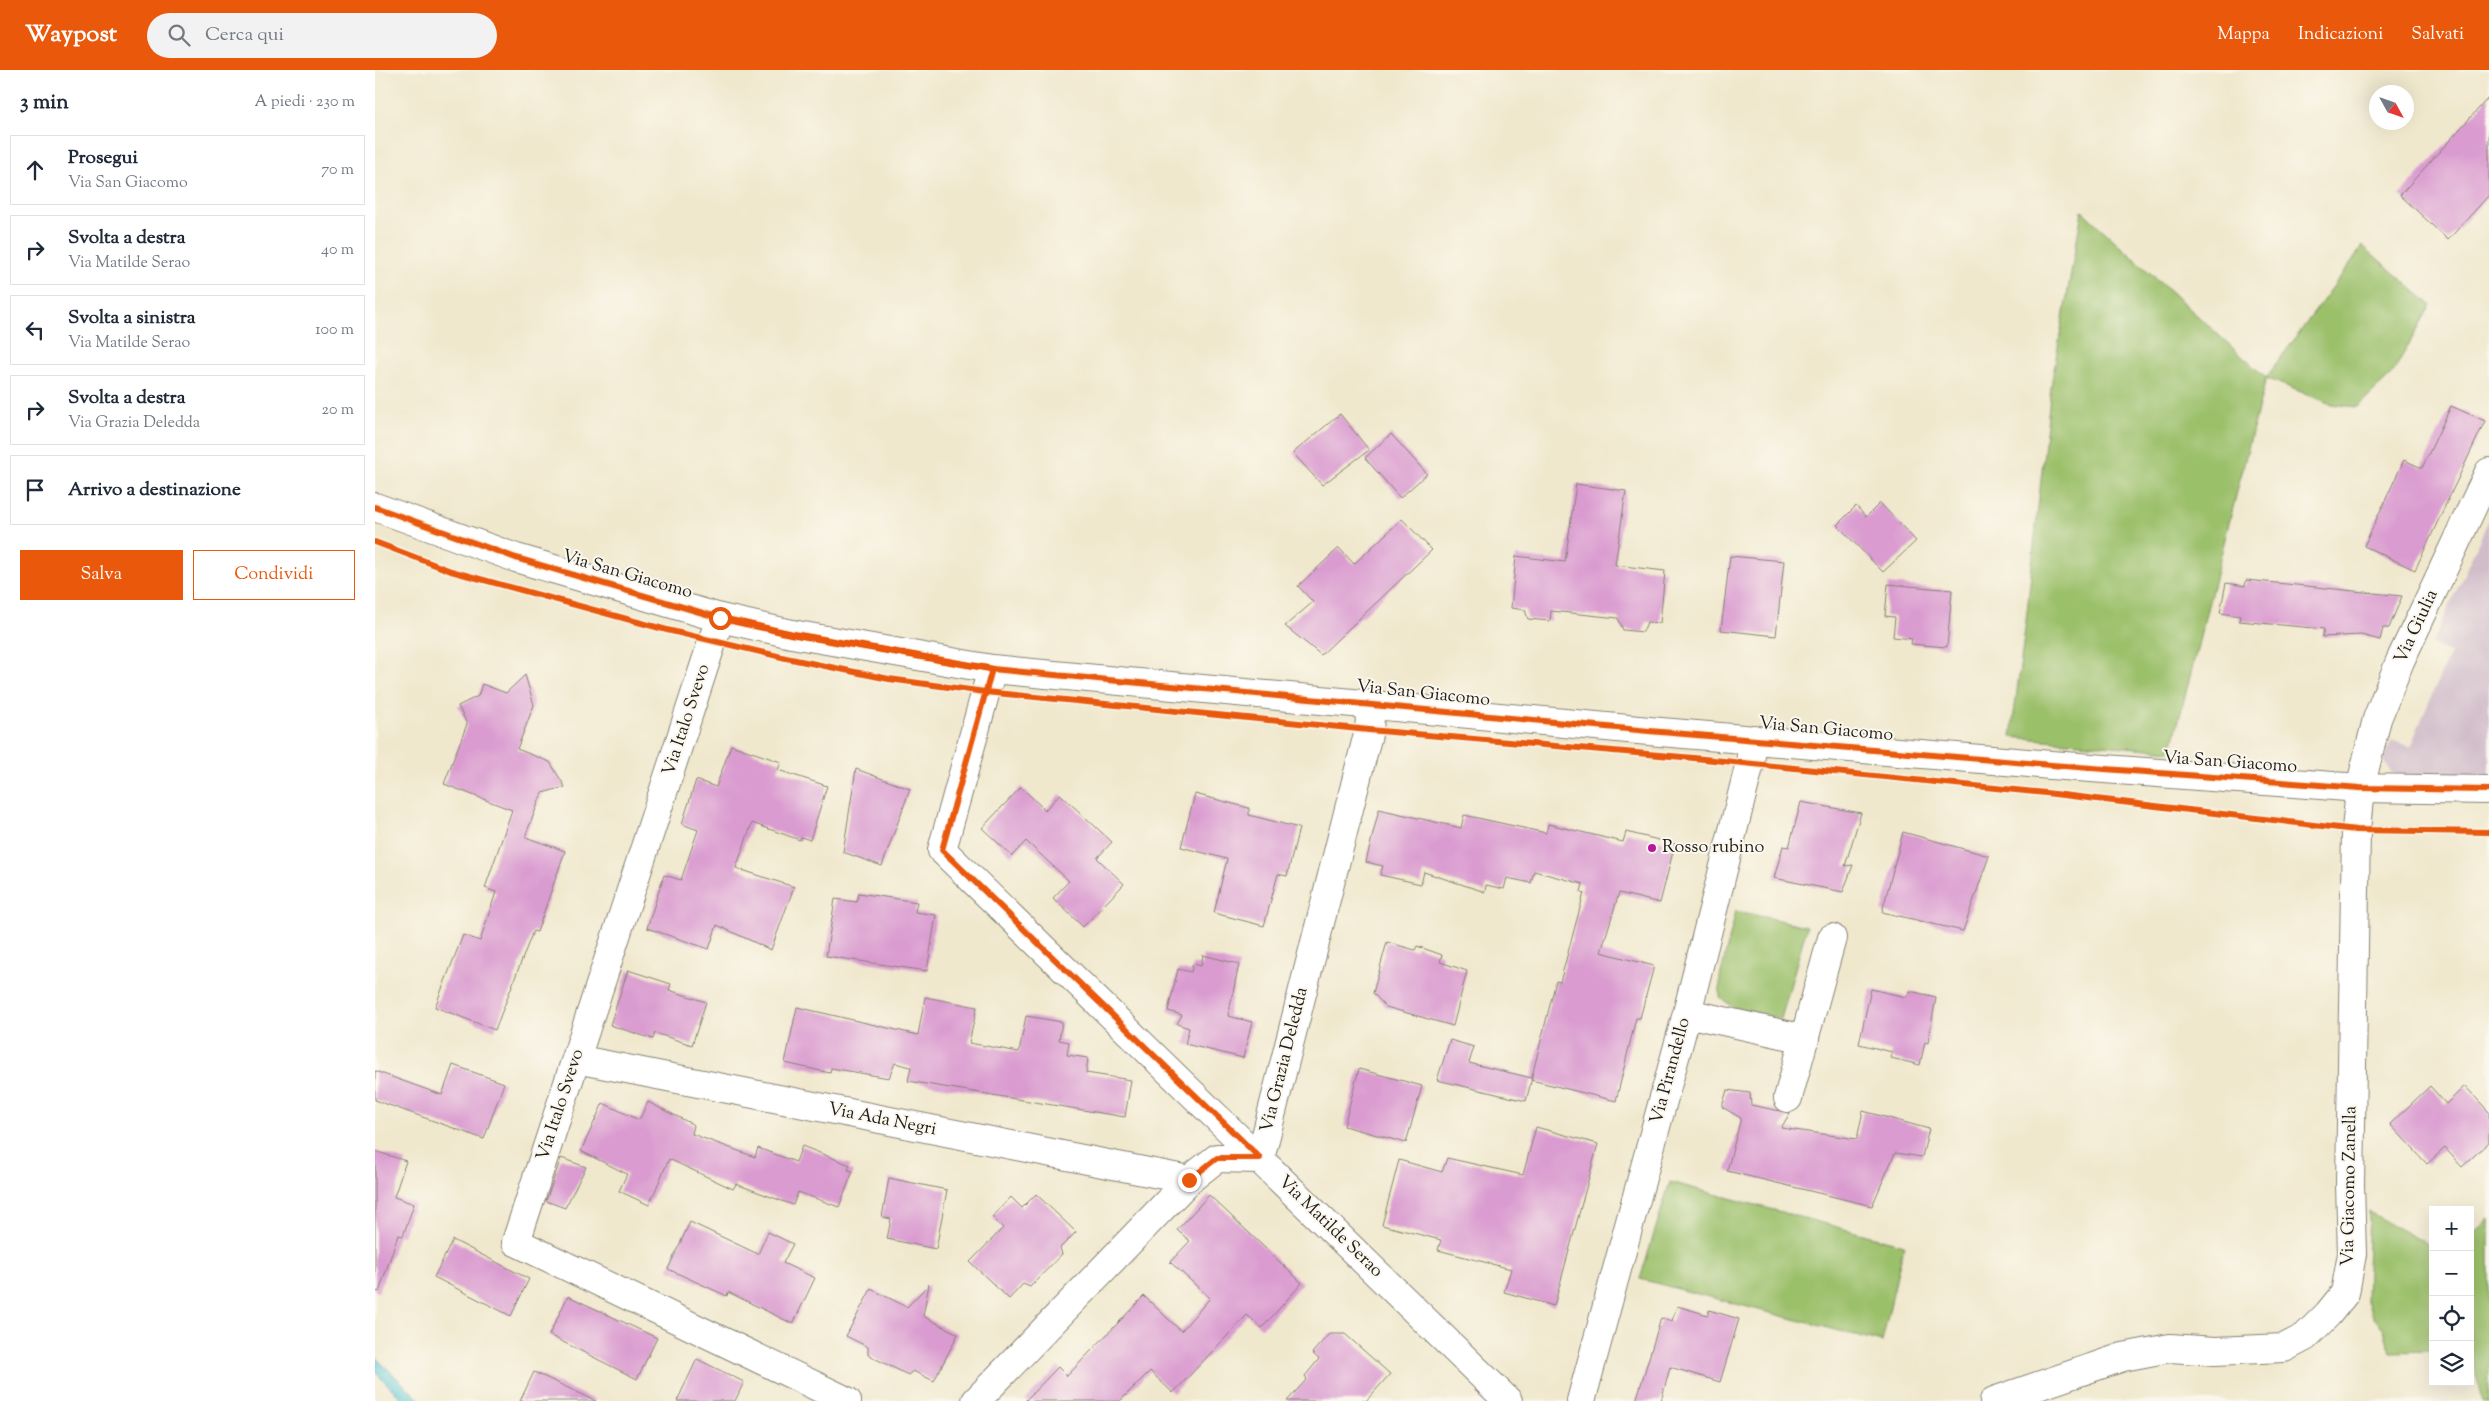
<!DOCTYPE html>
<html lang="it">
<meta charset="utf-8">
<style>
body{margin:0;font-family:"Sorts Mill Goudy",serif;background:#f2f2f3;color:#1f2937}
.controls{position:absolute;right:15px;bottom:15px;display:grid;overflow:hidden;border-radius:0px;box-shadow:0 5px 20px #0002}
.controls button{width:45px;height:45px;display:grid;place-items:center;padding:0;border:0;border-bottom:1px solid #e0e1e3;background:#fff;color:#1f2937;font:25px sans-serif}
.compass{position:absolute;left:1994px;top:15px;width:45px;height:45px;border-radius:50%;background:#fff;box-shadow:0 5px 20px #0002;rotate:130deg}
.stop{position:absolute;width:15px;height:15px;margin:-11px;border:4px solid #ea580c;border-radius:50%;background:#fff}
.stop.end{background:#ea580c;border-color:#fff;box-shadow:0 1px 5px #0008}
.list{margin:0;padding:0;list-style:none}
h2{display:flex;justify-content:space-between;align-items:center;height:65px;margin:0;padding:0 20px;font-size:21px}
h2 small{font-size:16px;font-weight:400;color:#747a83}
.list li{display:grid;grid-template-columns:32px 1fr auto;gap:15px;align-items:center;box-sizing:border-box;height:70px;margin:0 10px 10px;padding:0 10px;border:1px solid #e0e1e3;border-radius:0px}
.list b{display:block;font-size:19px;white-space:nowrap}
.list p{margin:0;font-size:16px;white-space:nowrap;color:#747a83}
.list em{font-size:16px;font-style:normal;color:#747a83}
.actions{display:flex;gap:10px;padding:15px 20px}
.actions a{flex:1;padding:11px 0;border:1px solid #ea580c;border-radius:0px;text-align:center;font-size:18px;color:#ea580c}
.actions .main{background:#ea580c;color:#fff}
.icon{flex:none;width:28px;height:28px;fill:none;stroke:currentColor;stroke-width:2;stroke-linecap:round;stroke-linejoin:round}
.map{position:relative;flex:none;width:2114px;height:1331px;overflow:hidden}
header{display:flex;align-items:center;gap:30px;box-sizing:border-box;height:70px;padding:0 25px;background:#ea580c;color:#fff}
header strong{font-size:24px}
nav{display:flex;gap:28px;margin-inline-start:auto;font-size:18px}
.search{width:350px;height:45px;background:#f2f2f3;display:flex;align-items:center;gap:12px;box-sizing:border-box;padding:0 18px;border-radius:28px;color:#747a83;font-size:19px}
main{display:flex}
aside{flex:1;background:#fff}
.map>svg:first-child{display:block}
.industrial{fill:#d1bdca}
.green{fill:#9bc06b;stroke:#5c6e44}
.water{fill:#5ec8d8;stroke:#3d727a}
.building{fill:#da9cd0}
.lines{fill:none;stroke-linecap:round;stroke-linejoin:round}
.minor-casing{stroke:#868274;stroke-width:30}
.minor{stroke:#fff;stroke-width:28}
.cycleway-casing{stroke:#fbf7ec;stroke-width:9}
.cycleway{stroke:#e8590c;stroke-width:6}
.route{stroke:#ea580c;stroke-width:6}
.poi-dot{fill:#b5179e;stroke:#fbf7ec;stroke-width:2}
.labels{text-anchor:middle;dominant-baseline:central;stroke-width:4;stroke-linejoin:round;paint-order:stroke}
.street-label{font-size:18px;fill:#1c1c1c;stroke:#fbf7ec}
.poi-label{font-size:18px;fill:#1c1c1c;stroke:#fbf7ec;text-anchor:start}
</style>
<header>
<strong>Waypost</strong>
<div class="search"><svg class="icon" aria-label="search" viewBox="0 0 24 24"><circle cx="10" cy="10" r="6"/><path d="M15 15l6 6"/></svg>Cerca qui</div>
<nav><a>Mappa</a><a>Indicazioni</a><a>Salvati</a></nav>
</header>
<main>
<aside>
<h2>3 min<small>A piedi · 230 m</small></h2>
<ul class="list">
<li><svg class="icon" aria-label="ahead" viewBox="0 0 24 24"><path d="M12 20V5M6 11l6-6 6 6"/></svg><div><b>Prosegui</b><p>Via San Giacomo</p></div><em>70 m</em></li>
<li><svg class="icon" aria-label="right" viewBox="0 0 24 24"><path d="M7 20v-9h11M14 6l5 5-5 5"/></svg><div><b>Svolta a destra</b><p>Via Matilde Serao</p></div><em>40 m</em></li>
<li><svg class="icon" aria-label="left" viewBox="0 0 24 24"><path d="M17 20v-9H6M10 6l-5 5 5 5"/></svg><div><b>Svolta a sinistra</b><p>Via Matilde Serao</p></div><em>100 m</em></li>
<li><svg class="icon" aria-label="right" viewBox="0 0 24 24"><path d="M7 20v-9h11M14 6l5 5-5 5"/></svg><div><b>Svolta a destra</b><p>Via Grazia Deledda</p></div><em>20 m</em></li>
<li><svg class="icon" aria-label="arrive" viewBox="0 0 24 24"><path d="M6 21V4h12l-3 4 3 4H6"/></svg><div><b>Arrivo a destinazione</b></div></li>
</ul>
<div class="actions"><a class="main">Salva</a><a>Condividi</a></div>
</aside>
<div class="map">
<svg width="2114" height="1331" viewBox="0 0 2114 1331">
<rect width="100%" height="100%" fill="#fbf7ec"/>
<filter id="ink" filterUnits="userSpaceOnUse"><feTurbulence type="fractalNoise" baseFrequency=".02" numOctaves="2"/><feDisplacementMap in="SourceGraphic" scale="10" xChannelSelector="R" yChannelSelector="G"/><feConvolveMatrix kernelMatrix="1 2 1 2 8 2 1 2 1" color-interpolation-filters="sRGB"/></filter>
<filter id="wash" filterUnits="userSpaceOnUse"><feTurbulence type="fractalNoise" baseFrequency=".0096" numOctaves="4" result="noise"/><feDisplacementMap in="SourceGraphic" scale="20" xChannelSelector="R" yChannelSelector="G"/><feGaussianBlur stdDeviation="1.12" result="paint"/><feColorMatrix in="noise" values="0 0 0 0 0 0 0 0 0 0 0 0 0 0 0 0 0 1.4 0 .05"/><feComposite in="paint" operator="in"/></filter>
<g filter="url(#wash)">
<rect width="100%" height="100%" fill="#f0e8cd"/>
<!-- industrial -->
<path class="industrial" d="M2114 449V711L2030 708 2016 702 2008 690 2017 670 2035 677 2075 583 2057 574Z"/>
<!-- green -->
<path class="green" d="M1707 141 1891 308 1988 176 2056 235 2017 304 1982 337 1956 334 1891 308 1796 681 1636 667 1651 551 1676 316Z
M1361 841 1432 856 1406 949 1359 937 1345 928V907Z
M1295 1112 1529 1175 1507 1272 1265 1209Z
M1994 1142 2058 1177V1281L2015 1282 2009 1259 1999 1248 1991 1230Z
M2114 1149V1331H2108L2095 1281V1166Z"/>
<!-- water -->
<path class="water" d="M0 1287 46 1331H29L0 1302Z"/>
<g id="blocks">
<!-- building -->
<path class="building" d="M2114 27V125L2073 170 2025 125Z
M2076 336 2110 351 2040 500 1989 476 2029 390 2047 398Z
M965 344 994 380 947 415 918 383Z
M1016 364 1052 404 1025 428 990 388Z
M1201 414 1251 421 1240 495 1290 501 1285 553 1272 552 1268 562 1248 560 1243 548 1176 541 1175 551 1153 549 1150 540 1136 538 1141 486 1190 492Z
M1505 433 1541 471 1508 502 1462 455 1481 436 1491 447Z
M1027 449 1057 480 946 585 910 556 938 532 923 516 964 478 979 494Z
M1355 486 1409 491 1401 566 1346 560Z
M1871 510 1941 517 2027 526 2014 558H2008L2005 570 1986 565 1947 567 1949 559 1864 551 1865 546 1845 543 1851 513 1870 516Z
M1513 514 1577 520 1572 577 1536 574 1537 569 1518 567 1520 547 1510 546Z
M150 605 159 635 142 679 175 692 190 717 167 723 150 767 190 781 162 862 158 861 120 960 60 937 88 865 105 871 121 822 110 818 137 740 69 714 92 654 83 636 103 626 107 614 131 623Z
M356 675 406 692 403 700 452 716 435 770 426 767 425 770 377 753 361 798 419 817 396 880 342 855 334 879 272 858 289 805 306 810 323 760 307 754 321 710 341 717Z
M481 699 535 719 507 796 468 782Z
M646 717 670 740 685 724 737 772 722 788 749 814 708 857 678 828 694 811 651 771 637 786 607 758Z
M820 724 874 738V745L924 758 912 806 903 804 889 856 839 843 852 789 806 777Z
M1426 732 1486 743 1470 796 1478 795 1468 822 1399 808 1408 776 1414 777Z
M1004 739 1086 758 1089 745 1171 763 1173 754 1248 772 1251 762 1300 774 1285 833 1244 823 1226 882 1279 896 1265 948H1261L1241 1031 1156 1010 1181 911 1185 912 1209 823 1206 822 1208 814 1159 801 1156 813 1132 808 1129 819 1111 815 1110 822 1049 802 1046 814 1005 805 1008 796 991 792Z
M1528 762 1614 786 1588 861 1507 842Z
M484 823 542 832 540 842 561 845 552 901 451 886 460 829 482 832Z
M1012 872 1040 880 1042 876 1067 885 1065 892 1092 901 1078 956 1011 937 998 923Z
M828 885 864 894 853 946 877 952 868 988 810 974 814 958 802 954 807 945 793 941 803 899 816 902 818 894 826 896Z
M253 900 296 914 294 920 331 932 317 975 280 963 278 969 235 955Z
M1496 919 1531 927 1535 921 1561 927 1553 973 1550 972 1545 995 1516 988 1517 982 1484 974Z
M550 927 602 937 594 973 644 982 651 946 687 952 684 970 694 972 692 985 713 988 711 1003 756 1010 750 1047 533 1011 536 997 520 993 514 1008 456 998 455 1003 410 993 422 937 543 965Z
M1075 970 1099 977 1094 993 1157 1008 1151 1031 1062 1010Z
M78 995 129 1013 109 1069 0 1030V1001L67 1025Z
M984 999 1047 1016 1031 1073 969 1056Z
M2055 1016 2071 1034 2090 1016 2114 1042V1072L2087 1097 2070 1078 2052 1094 2015 1054Z
M1352 1020 1375 1023 1376 1035 1415 1043 1406 1058 1482 1069 1488 1041 1554 1059 1547 1087 1520 1083 1497 1136 1352 1101 1366 1048 1347 1037Z
M273 1032 319 1055 317 1064 380 1087 383 1078 421 1092 427 1076 475 1095 473 1100 478 1101 464 1137 423 1122 418 1135 361 1114 358 1119 294 1089 274 1135 244 1121 252 1104 206 1081 228 1033 264 1050Z
M1161 1057 1223 1074 1179 1236 1129 1222 1136 1199 1063 1180 1066 1170 1007 1155 1024 1090 1067 1102 1072 1088 1148 1105Z
M0 1081 31 1091 19 1127 39 1134 28 1166 23 1165 4 1222 0 1221Z
M186 1088 211 1097 190 1138 171 1131Z
M514 1108 572 1120 561 1179 512 1169 516 1149 507 1147Z
M661 1124 701 1162 685 1178 687 1184 655 1217 648 1214 634 1229 595 1192 628 1158 617 1147 636 1127 647 1138Z
M834 1125 927 1213 887 1258 872 1245 798 1323 775 1301 745 1331H650L683 1297 692 1306 769 1226 806 1261 835 1228 795 1192 815 1171 802 1160Z
M315 1152 383 1184 393 1162 418 1174 408 1193 440 1208 418 1254 353 1222 352 1226 293 1199Z
M78 1170 154 1209 136 1246 59 1207Z
M554 1214 548 1246 583 1264 559 1311 538 1301 533 1305 493 1285V1277L471 1266 496 1219 532 1237Z
M193 1226 282 1268 262 1309 174 1265Z
M1302 1236 1333 1245 1334 1240 1364 1249 1345 1312 1295 1297 1286 1331H1261L1286 1248 1297 1251Z
M954 1264H970L1015 1304 991 1331H912L932 1309 930 1306 944 1289 937 1283Z
M322 1289 369 1312 360 1331H302Z
M159 1302 221 1331H145Z"/>
</g>
</g>
<g filter="url(#ink)">
<use href="#blocks" fill-opacity="0" stroke="#868274" stroke-width="1"/>
<g class="lines">
<!-- minor casing -->
<g class="minor-casing">
<path id="minor" d="M0 437 141 488 345 548 417 564 617 599 1274 661 1676 695 1985 718 2114 720
M345 548 141 1172 472 1331
M617 599 567 780 1133 1331
M1312 943 1430 969
M201 989 814 1110
M1413 1028 1457 868
M601 1331 814 1110 842 1088 885 1089 994 660 996 634
M1206 1331 1312 943 1375 693 1378 669
M1619 1331 1748 1287 1795 1278 1840 1281 1909 1278 1930 1267 1953 1244 1970 1223 1977 1184 1975 1114 1981 760 1985 718 2002 649 2025 591 2114 402"/>
</g>
<!-- minor -->
<use href="#minor" class="minor"/>
<!-- cycleway casing -->
<g class="cycleway-casing">
<path id="cycleway" d="M0 437 141 488 345 548 417 564 617 599 1274 661 1676 695 1985 718 2114 720
M0 472 76 501 292 560 411 588 514 609 610 622 994 660 1319 688 1671 723 1981 760 2114 762"/>
</g>
<!-- cycleway -->
<use href="#cycleway" class="cycleway"/>
</g>
</g>
<g class="lines" filter="url(#ink)">
<!-- route -->
<path class="route" d="M345 548 417 564 617 599 567 780 885 1088H842L814 1110"/>
</g>
<!-- markers -->
<circle class="poi-dot" cx="1277" cy="778" r="5"/>
<g class="labels">
<!-- street labels -->
<g class="street-label">
<text transform="translate(252 505) rotate(16)">Via San Giacomo</text>
<text transform="translate(2042 557) rotate(-65)">Via Giulia</text>
<text transform="translate(1048 624) rotate(6)">Via San Giacomo</text>
<text transform="translate(312 650) rotate(-72)">Via Italo Svevo</text>
<text transform="translate(1451 660) rotate(5)">Via San Giacomo</text>
<text transform="translate(1855 693) rotate(4)">Via San Giacomo</text>
<text transform="translate(910 990) rotate(-76)">Via Grazia Deledda</text>
<text transform="translate(1296 1001) rotate(-75)">Via Pirandello</text>
<text transform="translate(186 1035) rotate(-72)">Via Italo Svevo</text>
<text transform="translate(507 1050) rotate(11)">Via Ada Negri</text>
<text transform="translate(1975 1116) rotate(-89)">Via Giacomo Zanella</text>
<text transform="translate(955 1157) rotate(44)">Via Matilde Serao</text>
</g>
<!-- poi labels -->
<g class="poi-label">
<text x="1287" y="778">Rosso rubino</text>
</g>
</g>
</svg>
<div class="controls">
<button>+</button>
<button>−</button>
<button><svg class="icon" aria-label="locate" viewBox="0 0 24 24"><circle cx="12" cy="12" r="6"/><path d="M12 2v4M12 18v4M2 12h4M18 12h4"/></svg></button>
<button><svg class="icon" aria-label="layers" viewBox="0 0 24 24"><path d="M12 4l9 5-9 5-9-5zM3 14l9 5 9-5"/></svg></button>
</div>
<svg class="compass" viewBox="-18 -18 36 36"><path d="M0-13l5 13h-10z" fill="#e53935"/><path d="M0 13l5-13h-10z" fill="#747a83"/></svg>
<div class="stop" style="left:345px;top:548px"></div>
<div class="stop end" style="left:814px;top:1110px"></div>
</div>
</main>
